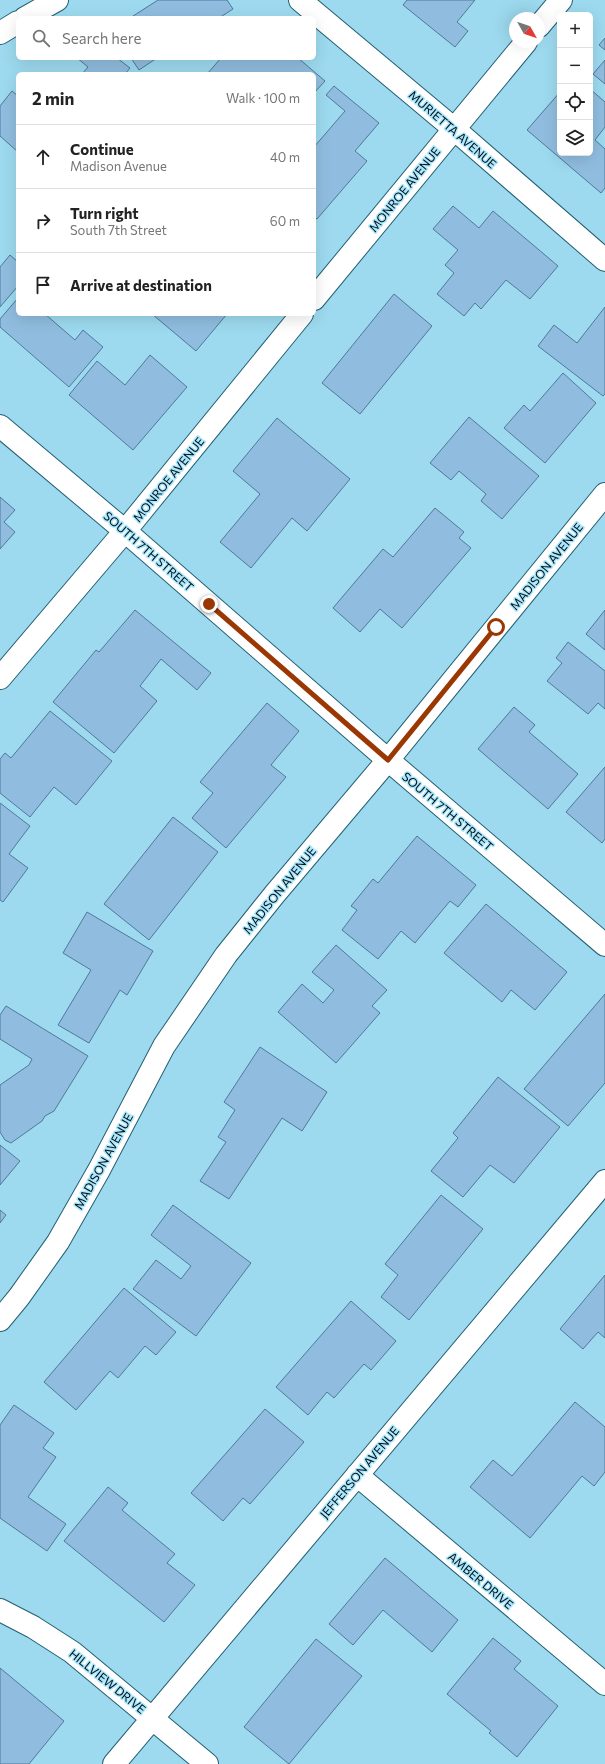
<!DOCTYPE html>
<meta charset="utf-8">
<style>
body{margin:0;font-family:Commissioner,sans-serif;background:#f6f6f6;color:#222}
.controls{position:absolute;right:12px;top:12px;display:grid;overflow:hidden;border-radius:6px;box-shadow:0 4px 16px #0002}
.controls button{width:36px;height:36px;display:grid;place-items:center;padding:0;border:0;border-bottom:1px solid #e0e0e0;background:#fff;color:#222;font:20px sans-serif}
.compass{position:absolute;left:509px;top:12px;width:36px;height:36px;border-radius:50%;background:#fff;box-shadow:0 4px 16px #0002;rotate:130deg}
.stop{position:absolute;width:12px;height:12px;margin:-9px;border:3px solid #9b3702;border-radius:50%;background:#fff}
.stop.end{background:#9b3702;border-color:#fff;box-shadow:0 1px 4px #0008}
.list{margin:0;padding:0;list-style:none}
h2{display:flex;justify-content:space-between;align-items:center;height:52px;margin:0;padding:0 16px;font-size:17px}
h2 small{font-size:13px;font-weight:400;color:#767676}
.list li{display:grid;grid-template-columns:26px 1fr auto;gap:12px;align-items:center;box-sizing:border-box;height:64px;padding:0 16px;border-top:1px solid #e0e0e0}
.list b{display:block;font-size:15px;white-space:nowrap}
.list p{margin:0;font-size:13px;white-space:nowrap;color:#767676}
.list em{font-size:13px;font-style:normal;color:#767676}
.icon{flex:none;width:22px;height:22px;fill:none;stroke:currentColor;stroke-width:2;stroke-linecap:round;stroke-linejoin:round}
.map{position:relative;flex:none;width:605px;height:1764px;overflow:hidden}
.search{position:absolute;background:#fff;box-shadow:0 4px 16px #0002;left:16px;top:16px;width:300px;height:44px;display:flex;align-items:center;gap:10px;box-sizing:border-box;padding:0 14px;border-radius:6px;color:#767676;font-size:15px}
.panel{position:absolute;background:#fff;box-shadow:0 4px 16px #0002;left:16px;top:72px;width:300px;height:244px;border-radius:6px}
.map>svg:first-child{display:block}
.building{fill:#90bddf;stroke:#4f7999}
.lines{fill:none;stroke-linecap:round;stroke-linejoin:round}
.street-casing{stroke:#236072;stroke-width:24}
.street{stroke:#fff;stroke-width:22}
.route{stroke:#9b3702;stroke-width:5}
.labels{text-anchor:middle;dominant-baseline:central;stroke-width:3;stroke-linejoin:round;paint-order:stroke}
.street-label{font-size:12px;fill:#000e15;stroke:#aae7fc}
</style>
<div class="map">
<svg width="605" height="1764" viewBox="0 0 605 1764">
<rect width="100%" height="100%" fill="#9ddaef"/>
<!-- building -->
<path class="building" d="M158 0H227L233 9 219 18H130Z
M407 0H475L457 22 468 31 455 47 403 5Z
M605 38V50L599 45Z
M77 58H117L130 68 125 74H82L88 67Z
M131 58H157L139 70Z
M221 58H298L325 81 314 93V74H207Z
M605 60V84L593 74Z
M334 86 379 123 355 151 367 161 317 219 314 217V147L345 111 326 95Z
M590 89 605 102V127L595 140 605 149V188L601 193 527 130 560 92V153H590Z
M12 91 18 96V152L0 136V106Z
M453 206 479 228 493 211 558 266 530 299 506 280 481 309 475 303 464 316 437 294 454 273 445 265 458 250 433 229Z
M10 255 18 262V286L0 307V267Z
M394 294 432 326 360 414 322 383Z
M18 298V314H45L75 340 83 330 103 347 69 387 0 327V319Z
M605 307V394L603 396 538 346 554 325 577 343Z
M152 314H227L196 351Z
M150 355 187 387 133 450 69 395 97 361 125 385Z
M563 373 596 403 545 463 504 428 524 405 530 411Z
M469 417 539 476 502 519 481 501 486 494 459 471 451 480 430 463Z
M277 418 350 479 307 531 292 518 251 568 220 542 260 494 233 471Z
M0 497 15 510 4 522 15 532 0 549Z
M435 508 464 532 459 538 471 548 402 628 380 609 360 632 333 608 383 549 393 557Z
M135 610 211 673 197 690 161 659 140 686 157 701 114 753 53 702 96 650 99 652Z
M605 610V650L586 634Z
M568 642 605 671V709L598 703 588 714 547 681 562 663 556 658Z
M267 703 299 731 271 765 286 777 226 848 192 818 213 793 200 782Z
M514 707 535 725 529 732 578 774 548 809 478 749Z
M50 711 112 761 76 805 54 787 30 817 0 793V759L5 753 11 758Z
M605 767V839L602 843 566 812Z
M0 803 30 826 9 854 28 868 3 902 0 900Z
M173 817 218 852 149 940 104 904Z
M417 836 476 885 458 907 450 901 415 943 401 931 378 959 342 930 357 910 351 906 373 879 378 883Z
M486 904 567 972 535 1010 511 990 502 1002 444 953Z
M87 912 153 951 127 995 120 990 89 1043 58 1025 91 970 63 953Z
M336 945 387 990 372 1006 380 1013 336 1063 278 1012 302 984 323 1003 334 990 312 972Z
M605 994V1083L568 1126 524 1089Z
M6 1006 88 1056 54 1111 45 1116 42 1121 11 1143 5 1140 0 1132V1085L29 1065 32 1059 0 1039V1015Z
M260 1047 327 1092 302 1131 282 1118 229 1199 200 1181 226 1142 218 1137 235 1110 224 1102Z
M498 1077 560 1127 514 1183 490 1165 463 1197 431 1171 458 1138 453 1133Z
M0 1145 20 1161 0 1185Z
M441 1195 483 1229 409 1320 381 1297 398 1275 385 1264Z
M173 1205 251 1263 196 1336 133 1289 156 1260 181 1279 191 1266 151 1235Z
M0 1210 6 1215 0 1223Z
M605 1275V1338L598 1332 583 1349 560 1329Z
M124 1288 176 1332 156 1355 145 1346 118 1378 110 1371 76 1410 44 1382Z
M351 1301 396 1341 371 1370 364 1364 334 1398 327 1392 308 1415 276 1387Z
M575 1402 605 1427V1472L594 1486 582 1476 530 1538 470 1487 493 1460 512 1476Z
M14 1405 54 1433 43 1448 56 1457 28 1497 66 1524 47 1551 0 1518V1425Z
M265 1409 304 1442 250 1504 243 1498 223 1521 191 1493Z
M108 1487 128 1503 122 1510 175 1554 167 1563 195 1585 164 1622 64 1541Z
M385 1558 458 1620 432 1652 383 1610 353 1645 329 1624Z
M493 1638 521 1661 514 1669 558 1706 517 1757 489 1733 491 1731 447 1694Z
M316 1639 362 1676 289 1764 244 1727Z
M0 1668 64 1721 29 1764H0Z"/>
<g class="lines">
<!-- street casing -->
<g class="street-casing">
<path id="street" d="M300 0 453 128 605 260
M25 18 57 0
M539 26 561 0
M0 33 18 22
M314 299 526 42
M0 426 125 531 388 760 605 945
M0 678 125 531 302 314
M0 1320 19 1297 58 1242 99 1170 164 1046 226 955 274 895 388 760 605 494
M357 1475 605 1684
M0 1610 33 1627 72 1652 207 1764
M114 1764 605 1181"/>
</g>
<!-- street -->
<use href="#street" class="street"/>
</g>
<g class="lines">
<!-- route -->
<path class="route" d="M209 604 388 760 496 627"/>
</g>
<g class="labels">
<!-- street labels -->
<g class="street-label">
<text transform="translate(453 129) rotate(41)">MURIETTA AVENUE</text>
<text transform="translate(404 189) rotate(-51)">MONROE AVENUE</text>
<text transform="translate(168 479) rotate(-51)">MONROE AVENUE</text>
<text transform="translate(149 551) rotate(41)">SOUTH 7TH STREET</text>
<text transform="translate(546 566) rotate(-51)">MADISON AVENUE</text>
<text transform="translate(448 811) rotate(40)">SOUTH 7TH STREET</text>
<text transform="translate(279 890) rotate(-51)">MADISON AVENUE</text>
<text transform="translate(103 1161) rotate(-61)">MADISON AVENUE</text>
<text transform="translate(359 1472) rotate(-50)">JEFFERSON AVENUE</text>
<text transform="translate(481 1580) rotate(40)">AMBER DRIVE</text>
<text transform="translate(108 1681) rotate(39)">HILLVIEW DRIVE</text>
</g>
</g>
</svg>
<div class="controls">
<button>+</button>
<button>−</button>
<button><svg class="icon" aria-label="locate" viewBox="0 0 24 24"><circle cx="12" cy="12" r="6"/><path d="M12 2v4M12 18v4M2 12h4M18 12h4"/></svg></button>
<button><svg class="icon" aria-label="layers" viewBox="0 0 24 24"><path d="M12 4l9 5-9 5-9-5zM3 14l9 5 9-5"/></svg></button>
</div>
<svg class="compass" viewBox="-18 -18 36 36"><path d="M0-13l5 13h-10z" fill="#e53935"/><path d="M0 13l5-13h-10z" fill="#767676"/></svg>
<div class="stop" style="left:496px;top:627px"></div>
<div class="stop end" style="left:209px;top:604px"></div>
<div class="search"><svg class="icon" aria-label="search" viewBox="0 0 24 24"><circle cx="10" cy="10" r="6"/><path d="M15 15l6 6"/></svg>Search here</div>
<section class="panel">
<h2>2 min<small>Walk · 100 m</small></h2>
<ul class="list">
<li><svg class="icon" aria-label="ahead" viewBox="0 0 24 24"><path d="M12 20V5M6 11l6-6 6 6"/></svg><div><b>Continue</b><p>Madison Avenue</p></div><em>40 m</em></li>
<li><svg class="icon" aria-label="right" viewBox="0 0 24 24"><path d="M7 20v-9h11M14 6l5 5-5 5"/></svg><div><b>Turn right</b><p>South 7th Street</p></div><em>60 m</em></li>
<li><svg class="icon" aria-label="arrive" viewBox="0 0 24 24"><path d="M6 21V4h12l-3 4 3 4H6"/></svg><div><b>Arrive at destination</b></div></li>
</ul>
</section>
</div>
